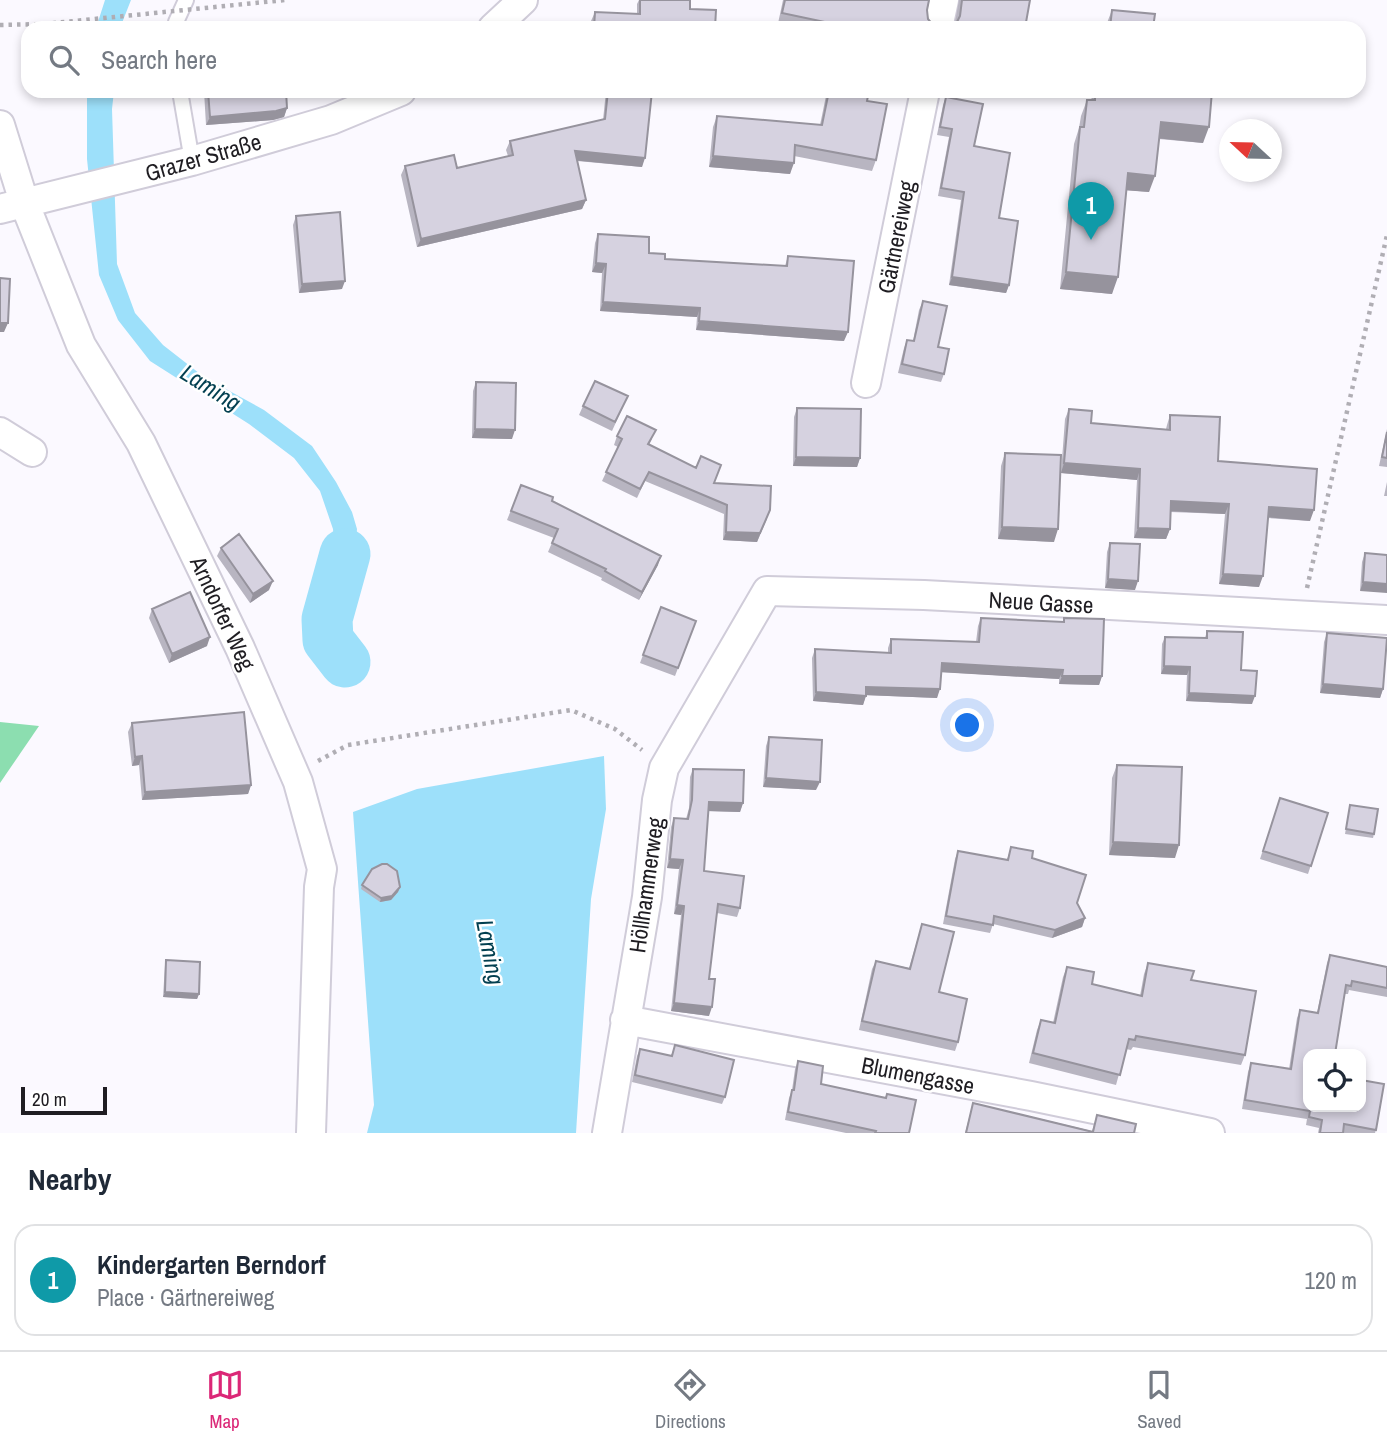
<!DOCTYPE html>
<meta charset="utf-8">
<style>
body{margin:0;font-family:"Archivo Narrow",sans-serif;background:#f6f6f7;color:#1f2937}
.controls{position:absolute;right:21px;bottom:21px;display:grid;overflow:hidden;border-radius:14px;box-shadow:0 4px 10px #0003}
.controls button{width:63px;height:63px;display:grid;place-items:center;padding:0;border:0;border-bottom:2px solid #e0e1e3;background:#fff;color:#1f2937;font:35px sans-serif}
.compass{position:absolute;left:1219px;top:119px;width:63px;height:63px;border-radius:50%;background:#fff;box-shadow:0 4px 10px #0003;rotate:292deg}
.scale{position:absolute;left:21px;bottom:18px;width:86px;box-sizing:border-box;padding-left:7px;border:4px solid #1f1d22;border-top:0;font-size:19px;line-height:24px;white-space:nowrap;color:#1f1d22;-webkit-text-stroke:5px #fff;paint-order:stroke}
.you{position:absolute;left:968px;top:726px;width:24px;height:24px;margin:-18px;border:5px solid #fff;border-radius:50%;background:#1a73e8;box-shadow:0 0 0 10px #1a73e833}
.badge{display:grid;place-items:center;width:46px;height:46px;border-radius:50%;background:#db2777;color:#fff;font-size:23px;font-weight:700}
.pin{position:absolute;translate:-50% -58px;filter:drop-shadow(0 2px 4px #0008)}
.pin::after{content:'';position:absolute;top:37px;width:24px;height:21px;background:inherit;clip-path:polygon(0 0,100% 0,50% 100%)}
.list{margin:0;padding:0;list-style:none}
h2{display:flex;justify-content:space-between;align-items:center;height:91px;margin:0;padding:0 28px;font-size:30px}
h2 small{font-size:23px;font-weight:400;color:#747a83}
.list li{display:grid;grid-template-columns:46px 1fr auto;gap:21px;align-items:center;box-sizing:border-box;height:112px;margin:0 14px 14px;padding:0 14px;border:2px solid #e0e1e3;border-radius:21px}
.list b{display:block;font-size:26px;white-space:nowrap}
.list p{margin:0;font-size:23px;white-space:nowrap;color:#747a83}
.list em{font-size:23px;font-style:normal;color:#747a83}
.icon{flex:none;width:38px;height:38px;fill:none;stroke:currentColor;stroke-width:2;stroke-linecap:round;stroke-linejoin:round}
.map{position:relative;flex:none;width:1387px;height:1133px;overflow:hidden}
.search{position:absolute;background:#fff;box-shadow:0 4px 10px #0003;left:21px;right:21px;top:21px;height:77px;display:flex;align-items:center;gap:18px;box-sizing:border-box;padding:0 24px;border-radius:21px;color:#747a83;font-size:26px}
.sheet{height:217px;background:#fff}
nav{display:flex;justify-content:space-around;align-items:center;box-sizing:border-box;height:98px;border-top:2px solid #e0e1e3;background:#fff;font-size:19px;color:#747a83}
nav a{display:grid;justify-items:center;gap:4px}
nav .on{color:#db2777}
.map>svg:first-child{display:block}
.green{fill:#8cdeb0}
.water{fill:#9de0fa}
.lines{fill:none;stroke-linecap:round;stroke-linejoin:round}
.river{stroke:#9de0fa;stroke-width:51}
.lane-casing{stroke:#d0ccd9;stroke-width:18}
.street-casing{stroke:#d0ccd9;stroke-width:32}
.path{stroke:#b0aeb4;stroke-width:4.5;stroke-dasharray:3.5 5;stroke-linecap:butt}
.lane{stroke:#fff;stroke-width:14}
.street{stroke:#fff;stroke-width:28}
.path-bridge{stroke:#b0aeb4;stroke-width:4.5;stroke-dasharray:3.5 5;stroke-linecap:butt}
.wall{fill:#b8b5c1}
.shaded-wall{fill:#96939d}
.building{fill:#d6d2e0;stroke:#96939d;stroke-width:2}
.labels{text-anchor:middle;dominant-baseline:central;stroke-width:5;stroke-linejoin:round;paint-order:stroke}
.street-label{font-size:23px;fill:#1f1d22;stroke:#fff}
.water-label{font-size:24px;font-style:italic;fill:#023f50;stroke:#fff}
</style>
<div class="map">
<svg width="1387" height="1133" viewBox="0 0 1387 1133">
<rect width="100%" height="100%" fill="#fbf9ff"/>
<!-- green -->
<path class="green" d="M0 722 39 726 0 783Z"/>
<!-- water -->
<path class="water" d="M105 0H131L120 28H96Z
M87 91H114L112 109 117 264 135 313 163 345 204 377 264 410 312 446 336 482 352 512 357 529 353 571 336 623 315 616 335 557 333 529 320 491 294 458 249 424 150 361 118 320 99 275 87 159Z
M604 756 606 809 591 899 576 1133H367L374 1105 353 812 417 789Z"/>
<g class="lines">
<!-- river -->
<path class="river" d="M345 554 327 619 328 640 345 662"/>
<!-- lane casing -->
<g class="lane-casing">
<path id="lane" d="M176 28V22L186 0
M180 91 192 161"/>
</g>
<!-- street casing -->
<g class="street-casing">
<path id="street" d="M493 28 523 0
M938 28 944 0
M0 125 24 202 81 345 141 443 240 648 298 782 322 869 319 887 311 1133
M0 209 192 161 331 120 401 91
M866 383 925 91
M0 432 32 452
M625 1020 1031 1096 1210 1133
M607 1133 647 897 657 800 664 768 767 591 924 595 1387 620"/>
</g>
<!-- path -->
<path class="path" d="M0 25 44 24
M1307 588 1387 235
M318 761 348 745 571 710 615 729 642 750"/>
<!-- lane -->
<use href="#lane" class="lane"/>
<!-- street -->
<use href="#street" class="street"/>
<!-- path-bridge -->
<path class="path-bridge" d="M44 24 285 0"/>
</g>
<!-- wall -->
<path class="wall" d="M639 0H690V9L715 28H591V21L595 12 637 14V4Z
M783 0H929L927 10 928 19 934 28H777Z
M959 0H1030L1025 28H954Z
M1112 10 1153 28H1105Z
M204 91H286L287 108 284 117 273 120 206 125Z
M606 91H652L642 167 577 161 586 200 582 209 417 247 401 175 405 166 457 168 508 156 506 150 510 141 603 120Z
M827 91H869L867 101 876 160 872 171 794 156 790 174 709 167 713 127 717 116 820 125Z
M1094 91H1212L1203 143 1159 139 1149 192 1126 190 1112 294 1060 289 1074 144 1079 128 1081 116 1087 100H1091Z
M946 97 974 146 999 218 1009 285 1006 293 949 285 961 200 938 196 949 137 937 135 943 105Z
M296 216 342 289 299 293 293 225Z
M598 234 665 259 785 266 788 256 844 341 696 330 697 317 600 311 602 273 592 272 595 243Z
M923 301 938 347 944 374 941 382 898 373 904 348 907 340 913 341 919 310Z
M476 382 512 439 472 438 473 391Z
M628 396 612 431 579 415 583 406Z
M797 408 860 458 857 467 793 466 794 417Z
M1069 409 1091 423 1166 429 1167 425 1170 415 1218 461 1310 521 1268 518 1259 587 1219 584 1225 514 1170 512V529L1166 539 1134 538 1137 480 1061 473 1065 419Z
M1387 429V467L1379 466Z
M617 436 652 439 649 445 714 483 767 519 757 542 723 540 724 514 645 481 637 498 602 481 618 447 614 445Z
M1005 453 1054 542 998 539 1001 466Z
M1387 482V496H1384Z
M521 485 552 501 658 565 639 600 601 580 602 578 548 552 554 538 507 520Z
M1110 543 1135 590 1105 588 1107 552Z
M221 548 269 590 250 603 217 556Z
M1365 553 1387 555 1360 591 1362 562Z
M661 607 696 621 675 676 640 663Z
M152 609 207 646 169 663 149 618Z
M981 618 1063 622 1064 618 1102 676 1099 685 1059 684V679L941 672 937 698 866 695 863 705 813 701 812 658 815 649 888 653V648L891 639 976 642 978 626Z
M1207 631 1241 670 1252 704 1186 701 1187 675 1161 674 1162 644 1165 637 1205 638Z
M1327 633 1383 689 1380 698 1320 693 1324 642Z
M132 723 251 785 248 794 142 800 139 765 132 766 128 732Z
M769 737 816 790 763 787 766 746Z
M1117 765 1175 858 1109 855 1112 778Z
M693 769 743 803 740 812 708 811 704 871 740 908 737 917 717 913 709 979V1016L671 1011 681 915 674 914 679 869 667 868 671 827 674 818 686 819 689 808 690 777Z
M1280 798 1328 813 1308 874 1260 859Z
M1350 805 1374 834 1373 838 1345 834Z
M1011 847 1032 858 1077 903 1085 918 1082 927 1052 938 993 924 990 933 943 924 955 859 958 851 1007 860Z
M362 885 400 887 398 892 391 900 380 902 361 889Z
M922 924 939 992 958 1042 955 1051 859 1030 872 969 876 961 909 968Z
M1330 955 1387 967V997L1349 990 1348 994H1345L1308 1054 1376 1130 1375 1133H1318L1319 1128 1306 1125 1307 1119 1242 1109 1248 1072 1251 1063 1289 1069 1297 1018 1300 1010 1317 1013 1327 963Z
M166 960 199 994 197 999 163 997 165 965Z
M1148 963 1191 980 1245 1055 1241 1065 1133 1047 1131 1050 1126 1049 1116 1085 1029 1063 1037 1030 1041 1020 1053 1023 1063 977 1067 967 1092 984 1140 996 1144 974Z
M675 1045 725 1097 722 1104 632 1082 637 1056 640 1049 671 1056Z
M798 1061 821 1084 909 1133H846L785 1120 789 1098 792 1090 795 1069Z
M973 1103 1092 1131 1097 1115 1134 1133H965Z"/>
<!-- shaded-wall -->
<path class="shaded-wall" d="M287 108 284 117 273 120 206 125 210 117Z
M1161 122 1209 127 1203 143 1155 138Z
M575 151 645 158 642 167 571 160Z
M713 156 794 163 790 174 709 167Z
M1128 173 1155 176 1149 192 1122 190Z
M586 200 582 209 417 247 421 239Z
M596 263 606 264 602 273 592 272Z
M1066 272 1118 277 1112 294 1060 289Z
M952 277 1009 285 1006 293 949 285Z
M345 281 342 289 299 293 302 284Z
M603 302 700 308 697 317 600 311Z
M699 321 848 332 844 341 696 330Z
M0 323H8L4 332H0Z
M475 429 515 430 512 439 472 438Z
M796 457 860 458 857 467 793 466Z
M1064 463 1140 469 1137 480 1061 473Z
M1171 501 1229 504 1225 514 1167 511Z
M1269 507 1314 510 1310 521 1265 517Z
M770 510 757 542 723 540 726 532Z
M1002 527 1058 529 1054 542 998 539Z
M1138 528 1170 529 1166 539 1134 538Z
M661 556 658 565 639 600 642 592Z
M1223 574 1263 576 1259 587 1219 584Z
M1108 579 1138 581 1135 590 1105 588Z
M273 581 269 590 250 603 253 594Z
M1363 582 1387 584V593L1360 591Z
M210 637 207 646 169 663 172 654Z
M942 663 1063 670 1059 679 938 672Z
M1164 666 1190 667 1187 675 1161 674Z
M1062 676H1102L1099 685 1059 684Z
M1323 684 1383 689 1380 698 1320 693Z
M866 687 940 689 937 698 863 695Z
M816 692 866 696 863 705 813 701Z
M1189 693 1255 696 1252 704 1186 701Z
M142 756 139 765 132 766 135 757Z
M766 778 820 782 816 790 763 787Z
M251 785 248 794 142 800 145 792Z
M709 802 743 803 740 812 706 811Z
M1113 842 1179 845 1175 858 1109 855Z
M670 859 683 860 679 869 667 868Z
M400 887 398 892 391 900 380 902 381 898Z
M677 905 684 906 681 915 674 914Z
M1085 918 1082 927 1052 938 1055 930Z
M165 992 199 994 197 999 163 997Z
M674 1003 712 1007 709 1016 671 1011Z"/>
<!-- building -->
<path class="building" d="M640 0H690V9L716 10 715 28H594L595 12 640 14Z
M785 0H929L927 10 928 19 934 26V28H853L782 13Z
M962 0H1030L1025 28H976L956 24 960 16Z
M1112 10 1155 14 1153 28H1110Z
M208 91H286L287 108 276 111 210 117Z
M608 91H652L645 158 575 151 586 200 421 239 405 166 454 155 457 168 513 155 510 141 605 119Z
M829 91H869L867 101 887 104 876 160 795 145 794 163 713 156 717 116 822 125Z
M1095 91H1212L1209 127 1161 122 1155 176 1128 173 1118 277 1066 272 1080 127H1084L1087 100H1095Z
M946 97 983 104 974 146 1010 153 999 218 1018 221 1009 285 952 277 964 192 941 188 952 129 940 127Z
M340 212 345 281 302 284 296 216Z
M598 234 649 237V253L665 254V259L787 266 788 256 854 261 848 332 699 321 700 308 603 302 606 264 596 263Z
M0 278 10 279 8 323H0Z
M923 301 947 306 938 347 949 349 944 374 902 364 907 340 914 341Z
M595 381 628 396 615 422 583 406Z
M476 382 516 383 515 430 475 429Z
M797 408 861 409 860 458 796 457Z
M1069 409 1092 411 1091 423 1170 430V415L1220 417 1218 461 1317 469 1314 510 1269 507 1263 576 1223 574 1229 504 1171 501 1170 529 1138 528 1140 469 1064 463Z
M627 416 656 430 648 444 696 468 701 456 721 465 714 483 771 486 770 510 760 533 726 532 727 505 649 472 640 489 606 472 622 439 617 436Z
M1387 432V458L1382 457Z
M1005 453 1061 455 1058 529 1002 527Z
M521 485 553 497 552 501 661 556 642 592 605 571 606 569 552 543 558 529 511 511Z
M239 534 273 581 253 594 221 548Z
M1110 543 1140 544 1138 581 1108 579Z
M1365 553 1387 555V584L1363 582Z
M190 592 210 637 172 654 152 609Z
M661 607 696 621 678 668 643 655Z
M981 618 1064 622V618L1104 619 1102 676H1062L1063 670 942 663 940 689 866 687V696L816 692 815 649 891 653V639L979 642Z
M1207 631 1243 632 1241 670 1257 671 1255 696 1189 693 1190 667 1164 666 1165 637 1207 638Z
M1327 633 1387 638 1383 689 1323 684Z
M244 712 251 785 145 792 142 756 135 757 132 723Z
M769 737 822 740 820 782 766 778Z
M1117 765 1182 767 1179 845 1113 842Z
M693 769 744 770 743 803 709 802 704 871 744 876 740 908 718 904 709 979H715L712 1007 674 1003 684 906 677 905 683 860 670 859 674 818 688 819 692 800Z
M1280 798 1328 813 1311 866 1263 851Z
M1350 805 1378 809 1374 834 1346 829Z
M1011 847 1033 851 1032 858 1086 875 1077 903 1085 918 1055 930 994 916 993 925 946 916 958 851 1008 860Z
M382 864H387L397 871 400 887 392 896 381 898 362 885 372 869Z
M922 924 954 932 939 992 967 999 958 1042 862 1021 876 961 910 969Z
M1330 955 1387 967V988L1352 981 1351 986 1346 985 1335 1054H1308V1107H1361V1080L1384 1084 1376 1130 1344 1124 1343 1133H1320L1322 1120 1309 1117 1310 1111 1245 1100 1251 1063 1291 1069 1300 1010 1318 1013Z
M166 960 200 962 199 994 165 992Z
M1148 963 1194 971 1191 980 1256 991 1245 1055 1136 1036 1135 1040 1129 1039 1120 1075 1033 1053 1041 1020 1055 1023 1067 967 1094 972 1092 984 1142 996Z
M675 1045 734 1060 725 1097 635 1075 640 1049 672 1056Z
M798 1061 823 1066 821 1084 886 1098 887 1094 916 1100 909 1133H875L876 1131 788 1112 792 1090H794Z
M973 1103 1093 1132 1097 1115 1136 1124 1134 1133H966Z"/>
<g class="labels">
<!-- street labels -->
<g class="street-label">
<text transform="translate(203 157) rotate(-16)">Grazer Straße</text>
<text transform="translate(896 237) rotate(-79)">Gärtnereiweg</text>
<text transform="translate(1041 602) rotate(3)">Neue Gasse</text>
<text transform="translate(223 613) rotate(65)">Arndorfer Weg</text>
<text transform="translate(646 885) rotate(-82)">Höllhammerweg</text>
<text transform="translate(918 1075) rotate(11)">Blumengasse</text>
</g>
<!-- water labels -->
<g class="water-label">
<text transform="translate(211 387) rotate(32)">Laming</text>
<text transform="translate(491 952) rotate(79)">Laming</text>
</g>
</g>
</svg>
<div class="controls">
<button><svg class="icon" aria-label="locate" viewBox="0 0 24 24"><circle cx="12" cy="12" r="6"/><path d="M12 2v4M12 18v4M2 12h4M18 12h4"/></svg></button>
</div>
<svg class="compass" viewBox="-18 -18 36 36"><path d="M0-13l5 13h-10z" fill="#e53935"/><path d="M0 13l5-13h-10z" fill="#747a83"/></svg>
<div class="scale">20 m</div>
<div class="you"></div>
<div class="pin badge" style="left:1091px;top:240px;background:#0f9aa8">1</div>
<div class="search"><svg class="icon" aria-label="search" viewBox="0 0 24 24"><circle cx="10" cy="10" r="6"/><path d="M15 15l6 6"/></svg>Search here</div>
</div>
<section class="sheet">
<h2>Nearby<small></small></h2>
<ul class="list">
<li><span class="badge" style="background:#0f9aa8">1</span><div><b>Kindergarten Berndorf</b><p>Place · Gärtnereiweg</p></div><em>120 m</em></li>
</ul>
</section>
<nav>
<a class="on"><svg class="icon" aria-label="map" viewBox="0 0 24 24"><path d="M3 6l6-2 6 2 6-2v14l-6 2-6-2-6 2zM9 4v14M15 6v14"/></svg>Map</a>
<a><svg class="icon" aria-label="directions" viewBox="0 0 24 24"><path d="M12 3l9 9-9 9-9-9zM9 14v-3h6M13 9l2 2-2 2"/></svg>Directions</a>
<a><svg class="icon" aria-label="saved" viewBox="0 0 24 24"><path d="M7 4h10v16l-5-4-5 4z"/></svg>Saved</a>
</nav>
